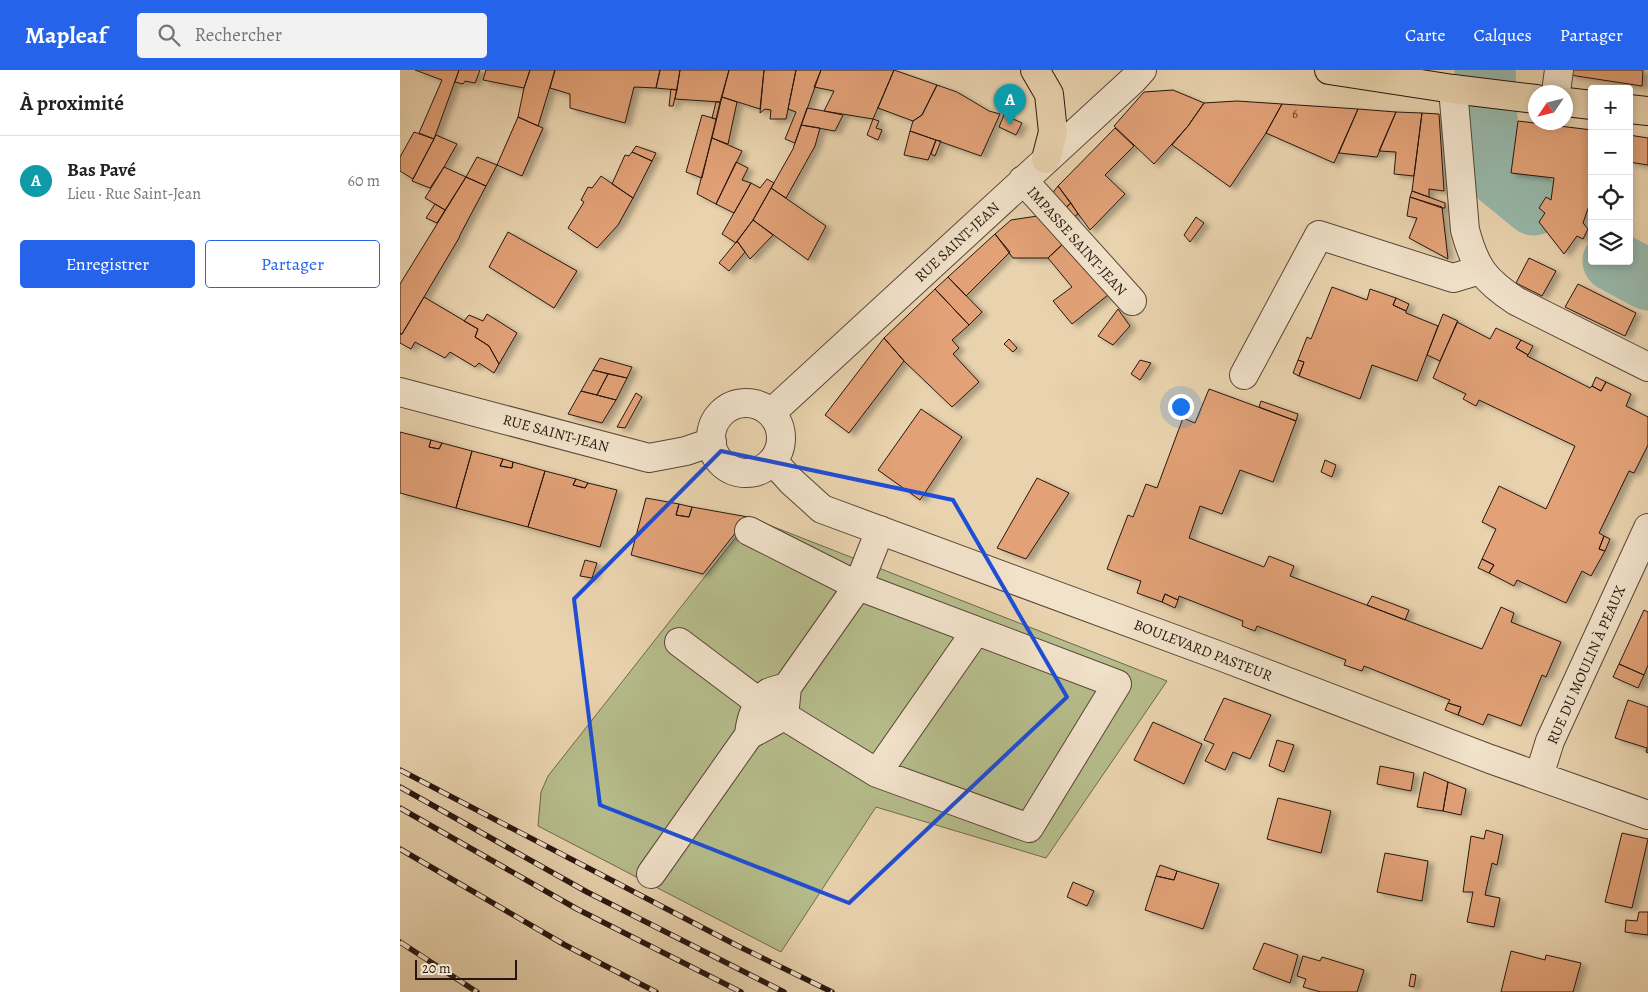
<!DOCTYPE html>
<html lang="fr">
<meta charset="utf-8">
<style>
body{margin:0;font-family:Alegreya,serif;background:#f2f2f2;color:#222}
.controls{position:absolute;right:15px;top:15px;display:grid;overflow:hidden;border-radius:5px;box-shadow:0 2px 8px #0003}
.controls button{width:45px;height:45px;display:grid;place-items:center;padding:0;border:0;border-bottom:1px solid #e0e0e0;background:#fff;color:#222;font:25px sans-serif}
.compass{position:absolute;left:1128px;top:15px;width:45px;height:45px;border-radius:50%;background:#fff;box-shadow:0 2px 8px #0003;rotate:235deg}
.scale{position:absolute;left:15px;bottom:12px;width:102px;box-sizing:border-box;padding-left:5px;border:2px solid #27160f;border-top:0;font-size:14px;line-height:18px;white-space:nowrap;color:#27160f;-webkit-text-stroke:4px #f1e2ca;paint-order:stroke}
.you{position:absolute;left:780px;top:336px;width:18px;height:18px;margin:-12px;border:4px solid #fff;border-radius:50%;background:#1a73e8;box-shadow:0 0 0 8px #1a73e833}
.badge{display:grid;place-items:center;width:32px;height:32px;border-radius:50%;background:#2563eb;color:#fff;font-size:16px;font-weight:700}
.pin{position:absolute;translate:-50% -41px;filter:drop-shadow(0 1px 2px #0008)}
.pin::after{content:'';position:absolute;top:26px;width:18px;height:15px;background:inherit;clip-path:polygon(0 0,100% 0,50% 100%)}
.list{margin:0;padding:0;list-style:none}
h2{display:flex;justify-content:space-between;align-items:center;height:65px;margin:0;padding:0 20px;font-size:21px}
h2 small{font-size:16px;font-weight:400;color:#767676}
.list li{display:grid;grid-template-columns:32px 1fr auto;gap:15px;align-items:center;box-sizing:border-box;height:90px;padding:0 20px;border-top:1px solid #e0e0e0}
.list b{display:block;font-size:19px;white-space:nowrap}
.list p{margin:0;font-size:16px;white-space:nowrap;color:#767676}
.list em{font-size:16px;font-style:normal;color:#767676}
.actions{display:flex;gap:10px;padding:15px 20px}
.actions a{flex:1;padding:11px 0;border:1px solid #2563eb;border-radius:5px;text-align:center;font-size:18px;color:#2563eb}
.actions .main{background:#2563eb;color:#fff}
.icon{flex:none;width:28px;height:28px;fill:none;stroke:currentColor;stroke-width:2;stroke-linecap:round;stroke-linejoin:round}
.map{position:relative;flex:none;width:1248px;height:922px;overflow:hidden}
header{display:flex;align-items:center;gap:30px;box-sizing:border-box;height:70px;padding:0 25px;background:#2563eb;color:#fff}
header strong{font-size:24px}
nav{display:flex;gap:28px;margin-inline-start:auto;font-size:18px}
.search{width:350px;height:45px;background:#f2f2f2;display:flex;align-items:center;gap:12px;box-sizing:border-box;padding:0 18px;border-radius:5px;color:#767676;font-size:19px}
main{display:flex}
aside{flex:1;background:#fff}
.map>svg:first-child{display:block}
.green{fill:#b6bc8b;stroke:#6e694d}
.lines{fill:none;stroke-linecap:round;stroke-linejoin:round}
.river{stroke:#97b8aa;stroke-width:61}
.building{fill:#e2a177;stroke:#27160f;filter:url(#shadow)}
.minor-casing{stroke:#584537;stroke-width:30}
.major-casing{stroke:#27160f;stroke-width:30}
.minor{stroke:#f1e2ca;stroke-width:28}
.major{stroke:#e9d3ae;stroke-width:28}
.rail-casing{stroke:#27160f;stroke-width:5.5}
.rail{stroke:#f1e2ca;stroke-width:4;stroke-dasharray:11;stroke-linecap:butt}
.marked{fill:none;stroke:#1d4ed8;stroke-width:4;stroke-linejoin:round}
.labels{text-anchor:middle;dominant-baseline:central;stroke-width:4.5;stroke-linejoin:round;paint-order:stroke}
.number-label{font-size:12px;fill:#563929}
.street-label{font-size:15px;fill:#27160f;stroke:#f1e2ca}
</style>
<header>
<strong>Mapleaf</strong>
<div class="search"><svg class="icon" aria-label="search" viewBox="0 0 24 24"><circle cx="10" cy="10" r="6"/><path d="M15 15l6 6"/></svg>Rechercher</div>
<nav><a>Carte</a><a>Calques</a><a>Partager</a></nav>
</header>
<main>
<aside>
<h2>À proximité<small></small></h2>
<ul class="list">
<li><span class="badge" style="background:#0f9aa8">A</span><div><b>Bas Pavé</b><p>Lieu · Rue Saint-Jean</p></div><em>60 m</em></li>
</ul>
<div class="actions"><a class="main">Enregistrer</a><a>Partager</a></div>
</aside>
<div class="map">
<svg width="1248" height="922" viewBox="0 0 1248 922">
<defs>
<filter id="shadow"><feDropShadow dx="5.5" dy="3" stdDeviation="2.5" flood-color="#0004"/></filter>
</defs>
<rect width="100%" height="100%" fill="#e9d3ae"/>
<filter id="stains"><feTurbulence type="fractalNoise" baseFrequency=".004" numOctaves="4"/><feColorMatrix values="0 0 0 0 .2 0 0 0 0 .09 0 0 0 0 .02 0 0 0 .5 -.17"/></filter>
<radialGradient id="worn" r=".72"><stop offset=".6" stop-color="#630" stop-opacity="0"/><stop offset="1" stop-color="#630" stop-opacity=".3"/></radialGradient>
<!-- green -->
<path class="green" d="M351 448 767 611 646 788 476 737 381 882 138 756 141 722 148 706Z"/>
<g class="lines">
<!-- river -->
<path class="river" d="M1085 0 1089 93 1096 104 1134 135
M1213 191 1248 210"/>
</g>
<!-- building -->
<path class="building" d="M15 0H59L34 69 19 63 42 10Z
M59 0H80L75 13 65 11 63 14 55 12Z
M86 0H130L124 18 83 10Z
M130 0H155L138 56 118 47 124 18Z
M155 0H260L256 18 234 17 225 53 170 38V24L150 18Z
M260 0H280L277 20 256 18Z
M280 0H329L320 32 275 29Z
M329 0H364L360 39 322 27Z
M364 0H396L386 49H370L371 40 365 39 360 43Z
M396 0H421L395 73 385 69 396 42 388 39Z
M421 0H494L473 49 424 41 434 21 414 17Z
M494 0 537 15 522 45 513 51 478 38Z
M1171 0H1243L1242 16 1170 5Z
M537 15 557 22 589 41 600 44 581 86 510 61 513 51 522 45Z
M271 19 277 20 273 36H269Z
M773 20 804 33 788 56 754 94 714 56 744 22Z
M322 27 337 32 328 74 312 68Z
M837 31 882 34 866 63 830 117 772 75 788 56 804 33Z
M316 32H320L316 49 312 48Z
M882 34 958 39 934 93 866 63Z
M407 38 424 41 443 45 435 61 401 55Z
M958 39 996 42 977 87 939 83Z
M996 42 1022 43 1014 106 994 104 996 82 979 81Z
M1022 43 1039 44 1044 121 1029 119V127L1012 121Z
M302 45 316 49 302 108 286 102Z
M604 45 622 53 616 65 599 57Z
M118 47 143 58 122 106 97 95Z
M473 49 479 51 476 58 482 60 478 70 467 65Z
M1118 51 1192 60V127L1183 153 1188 159 1183 169 1177 166 1164 184 1139 152 1145 143 1139 138 1146 127 1151 130 1154 108 1111 103Z
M401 55 420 58 415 76 386 128 371 118 393 79Z
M715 58 734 76 705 105 725 124 690 160 658 116Z
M510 61 536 70 528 90 504 85Z
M14 62 34 69 13 109 0 101V87Z
M36 65 57 74 44 97 30 118 12 111Z
M1229 65 1248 68V95L1229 92Z
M312 68 342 81 316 134 297 124Z
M536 70 541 71 535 86 531 84Z
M236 76 256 83 252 91 232 82Z
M232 82 252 91 233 128 212 114 225 85 229 86Z
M77 87 97 95 86 116 66 107Z
M336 92 348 98 342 110 351 113 334 143 316 134Z
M44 97 66 107 45 140 25 128Z
M201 106 233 128 218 155 197 178 168 158 184 132 181 130 188 117 192 118Z
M66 107 86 116 60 165 59 168 2 264H0V214Z
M367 109 374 113 353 150 336 173 322 164 351 113 360 118Z
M658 116 671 133 661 142 652 130 654 121Z
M371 118 426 156 408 190 353 150Z
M1012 121 1045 133V138H1042L1010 127Z
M1010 127 1042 137 1048 189 1009 168 1017 148 1007 146Z
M671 133 678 144 670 150 662 141Z
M35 134 45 140 37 153 26 148Z
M644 145 665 172 648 188H613L595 164 611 150Z
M796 147 804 153 790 172 784 165Z
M353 150 373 165 350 189 337 171Z
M108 162 177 201 154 238 89 197Z
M595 164 610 182 566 226 548 207Z
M337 171 345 182 329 201 319 193Z
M665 172 708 225 672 254 653 231 672 217 648 188Z
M1129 188 1156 201 1142 226 1116 213Z
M548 207 582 242 569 255 535 219Z
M1178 214 1236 243 1225 266 1165 237Z
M932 217 967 230 970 219 996 228 993 235 1006 241V243L1038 256 1017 311 972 295 960 329 899 306 904 292 898 290 907 267 911 269Z
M535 219 569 255 552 270 559 278 553 284 579 312 552 337 504 291 484 268Z
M24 227 78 259 75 267 89 276 99 294 94 303 79 293 75 297 50 282 45 288 15 272 11 279 0 273V264H2Z
M996 228 1009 234 1006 241 993 235Z
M718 239 730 256 713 275 698 266Z
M87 244 117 263 99 294 89 276 75 267 78 259 64 251 69 245 83 251Z
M1043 244 1058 251 1040 291 1027 285Z
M1057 252 1090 269 1096 258 1121 270 1116 278 1128 285 1127 286 1190 318 1192 316 1201 321 1206 312 1231 324 1226 336 1248 347V375L1234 403 1229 401 1199 463 1204 466 1199 479 1205 481 1191 506 1182 501 1166 533 1117 510 1114 516 1089 503 1094 495 1082 489 1096 459 1082 452 1099 416 1146 439 1175 376 1079 330 1076 336 1063 329 1066 324 1033 308Z
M484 268 504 291 449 363 425 345Z
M609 269 617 278 613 282 604 274Z
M1121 270 1133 276 1128 285 1116 278Z
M200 288 232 297 227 308 193 300Z
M740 290 751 293 740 310 731 304Z
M898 290 904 292 899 306 893 303Z
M193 300 208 304 197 325 181 321Z
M208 304 227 308 216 330 197 325Z
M1196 307 1206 312 1201 321 1192 316Z
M809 319 896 351 873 412 840 400 822 444 800 436 789 468 864 497 869 486 894 496 890 506 1082 579 1101 537 1114 543 1111 552 1161 572 1146 607 1142 605 1121 656 1088 644 1083 655 1058 645 1061 637 1048 633 1050 630 964 596 962 601 944 595 946 590 857 556 855 561 842 556 843 551 779 526 778 530 765 524 762 532 737 523 741 511 707 499 728 445 733 447 746 414 757 418 783 348 795 353Z
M181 321 216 330 202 353 168 344Z
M236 323 242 327 225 358 217 357Z
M861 331 898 344 896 351 859 337Z
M521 339 562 367 520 430 478 400Z
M0 362 31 370 29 377 39 379 42 373 72 381 56 438 0 423Z
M31 370 42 373 39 379 29 377Z
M72 381 103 389 100 396 112 398 113 392 145 401 128 457 56 438Z
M103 389 113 392 112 398 100 396Z
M925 390 936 395 932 407 921 402Z
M145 401 176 409 173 415 185 418 188 413 217 420 200 477 128 457Z
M637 408 669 423 626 489 597 478Z
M176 409 188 413 185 418 173 415Z
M246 428 279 434 276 445 289 447 292 437 348 447 303 504 231 485Z
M279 434 292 437 289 447 276 445Z
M1204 466 1210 469 1205 481 1199 479Z
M1082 489 1094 495 1089 503 1078 498Z
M185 490 197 493 192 508 180 506Z
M765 524 778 530 775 538 762 532Z
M972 526 1009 540 1005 550 967 535Z
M1244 540 1248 542V595L1244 605 1219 594Z
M1219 594 1244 605 1238 618 1213 607Z
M824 628 871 645 850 689 833 682 825 700 805 691 814 674 804 670Z
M1228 630 1248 637V683L1246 682 1247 678 1215 668Z
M1048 633 1061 637 1058 645 1045 640Z
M753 652 802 674 784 714 734 690Z
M877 670 894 675 884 702 869 696Z
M980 696 1014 703 1011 721 977 714Z
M1024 702 1048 712 1043 741 1017 737Z
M1048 712 1066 719 1061 745 1043 741Z
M878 728 931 741 921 783 867 769Z
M1086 760 1103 765 1097 795 1092 793 1085 825 1100 828 1094 857 1067 852 1073 822H1063L1071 766 1084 769Z
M1222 763 1248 769 1232 838 1205 832Z
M985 783 1028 791 1022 831 977 822Z
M760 795 777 801 774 810 756 806Z
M777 801 819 814 803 859 745 840 756 806 774 810Z
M673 812 694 821 687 836 667 827Z
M1239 842H1248V865L1225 862 1226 850 1237 851Z
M864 873 898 885 890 913 853 899Z
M1111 881 1145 890 1146 885 1181 893 1173 922H1101Z
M903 886 920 891 922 887 964 900 957 922H921L903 917 906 909 897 906Z
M1011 904 1016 905 1014 917 1009 916Z"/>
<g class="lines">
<!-- minor casing -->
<g class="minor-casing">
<path id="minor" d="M1053 19 1065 160C1075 197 1084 210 1116 231L1248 297
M1156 22 1159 0
M623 110 732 231
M844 305 919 165 1053 208 1080 200
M0 322 249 388 286 381 312 372
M311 368a35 35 0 1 1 70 0a35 35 0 1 1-70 0Z
M371 343 733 10 742 0
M373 391 391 411 422 439 820 586 1090 689 1248 745
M349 461 458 516 717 614 629 758 477 703 381 644
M279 572 360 633
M387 617 458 516 480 460
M477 703 576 561
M1139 706 1150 671 1248 458
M251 804 349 665 375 651 385 637 387 617C381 619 374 620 368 623 356 630 350 652 349 665"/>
</g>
<!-- major casing -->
<g class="major-casing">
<path id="major" d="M635 0 649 24 653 62 646 89
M929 0 1053 19 1136 29
M1166 32 1192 35
M1229 39 1248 41"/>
</g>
<!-- minor -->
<use href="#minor" class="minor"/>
<!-- major -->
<use href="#major" class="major"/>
<!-- rail casing -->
<g class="rail-casing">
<path id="rail" d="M0 700 336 875 432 922
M0 717 187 822 384 922
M0 738 177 839 341 922
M0 779 165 875 256 922
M0 872 77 922"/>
</g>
<!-- rail -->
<use href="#rail" class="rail"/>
</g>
<!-- marked area -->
<path class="marked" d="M321 381 553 430 667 627 449 833 200 735 174 529Z"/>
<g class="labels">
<!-- number labels -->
<g class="number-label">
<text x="895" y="44">6</text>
</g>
<!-- street labels -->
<g class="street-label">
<text transform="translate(677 171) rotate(48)">IMPASSE SAINT-JEAN</text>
<text transform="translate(557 172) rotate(-43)">RUE SAINT-JEAN</text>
<text transform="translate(156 363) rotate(15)">RUE SAINT-JEAN</text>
<text transform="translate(803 580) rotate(21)">BOULEVARD PASTEUR</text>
<text transform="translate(1186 595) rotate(-66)">RUE DU MOULIN À PEAUX</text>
</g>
</g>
<rect width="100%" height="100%" filter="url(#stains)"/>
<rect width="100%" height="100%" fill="url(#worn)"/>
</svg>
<div class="controls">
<button>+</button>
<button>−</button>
<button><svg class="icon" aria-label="locate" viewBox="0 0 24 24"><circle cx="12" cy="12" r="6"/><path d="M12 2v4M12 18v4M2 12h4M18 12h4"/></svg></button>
<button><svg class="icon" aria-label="layers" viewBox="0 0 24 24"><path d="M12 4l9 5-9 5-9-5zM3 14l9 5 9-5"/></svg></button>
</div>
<svg class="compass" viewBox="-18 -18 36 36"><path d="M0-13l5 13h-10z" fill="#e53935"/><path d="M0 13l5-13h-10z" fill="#767676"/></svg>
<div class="scale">20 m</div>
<div class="you"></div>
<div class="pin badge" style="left:610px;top:55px;background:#0f9aa8">A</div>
</div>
</main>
